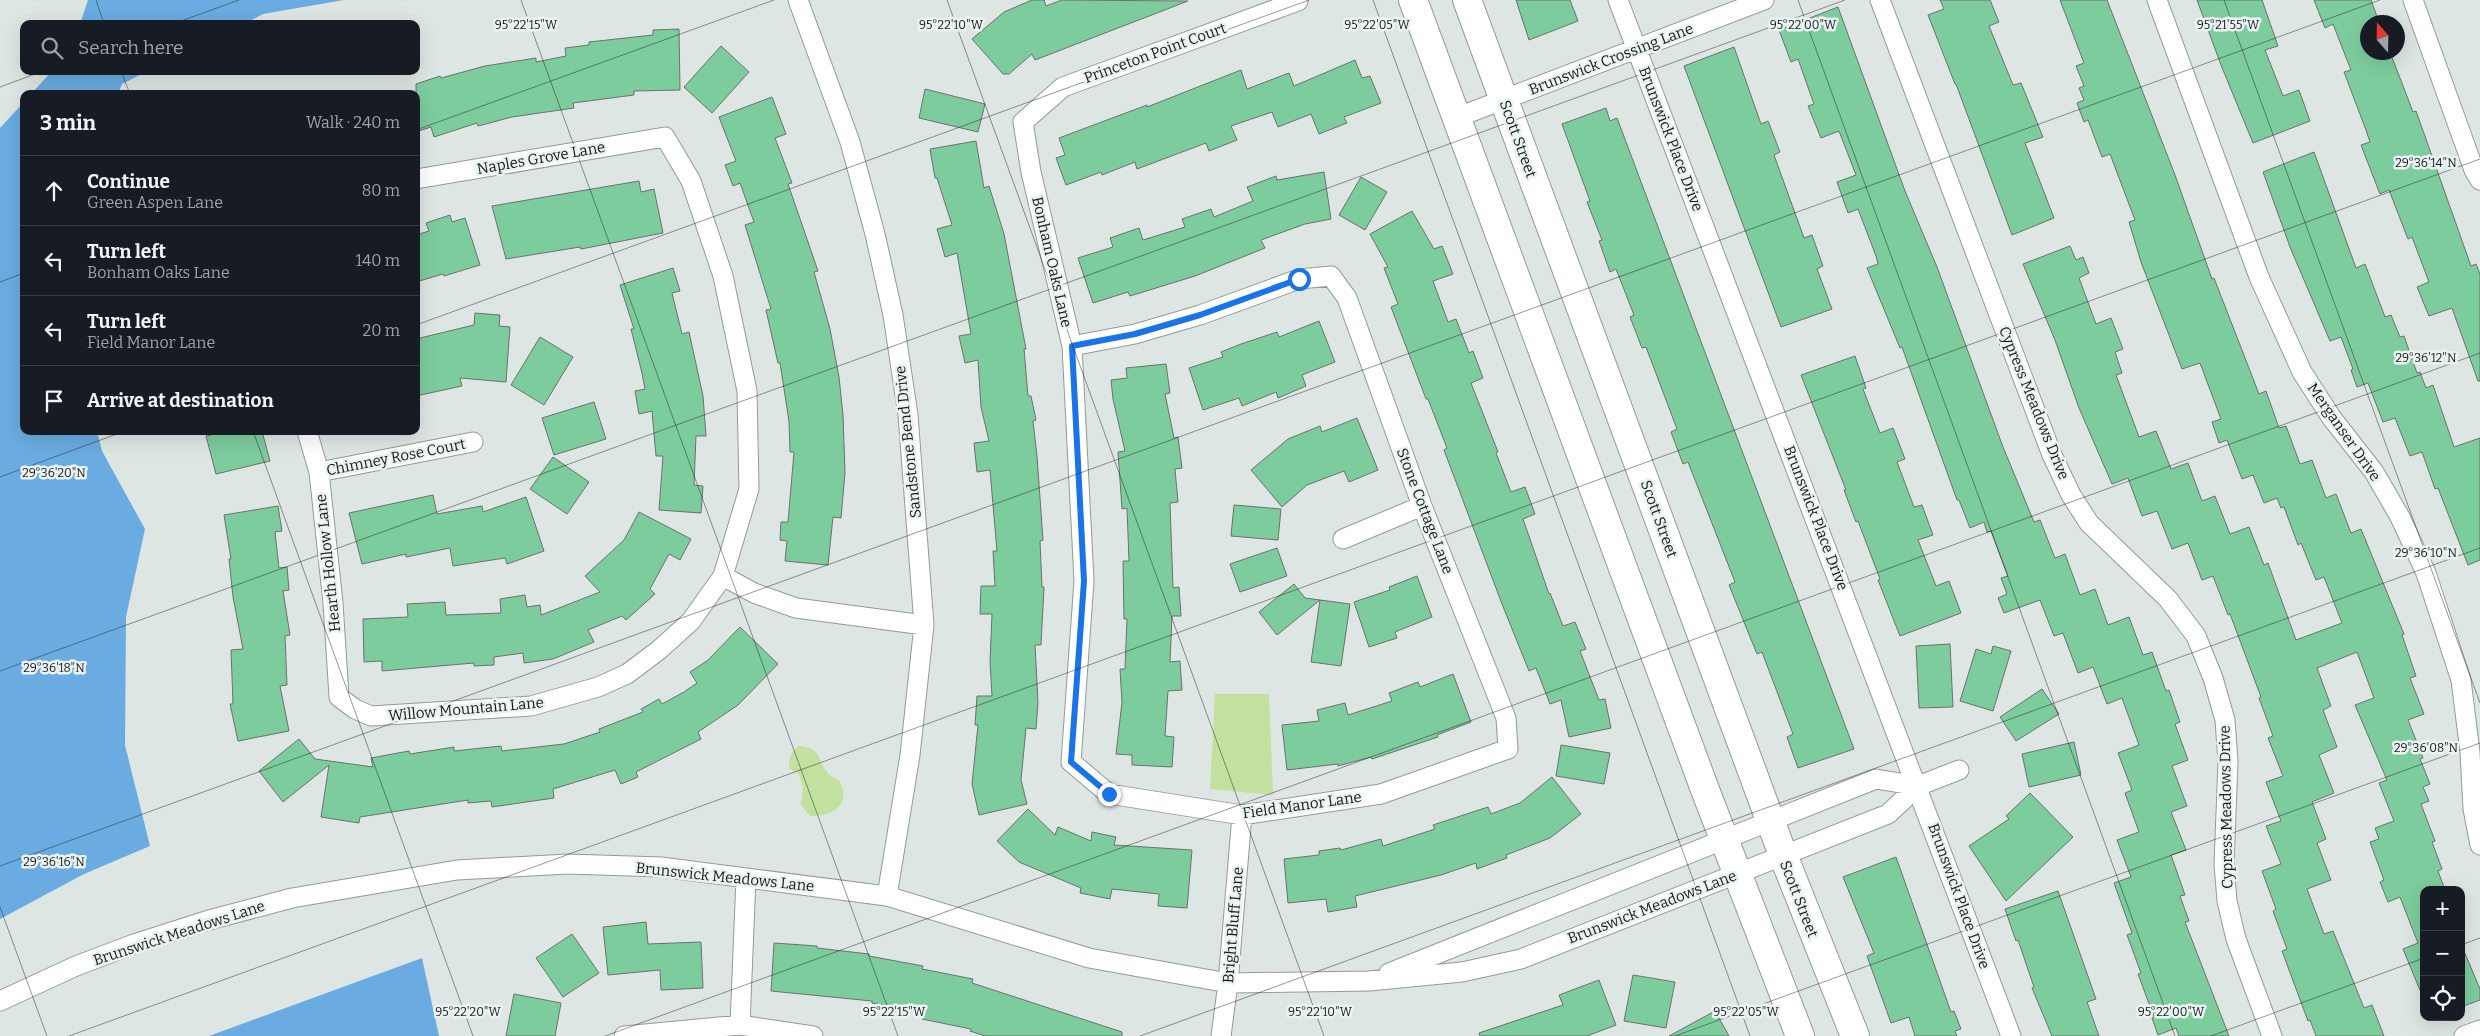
<!DOCTYPE html>
<meta charset="utf-8">
<style>
body{margin:0;font-family:Bitter,serif;background:#242831;color:#f1f3f6}
.controls{position:absolute;right:15px;bottom:15px;display:grid;overflow:hidden;border-radius:10px;box-shadow:0 5px 20px #0002}
.controls button{width:45px;height:45px;display:grid;place-items:center;padding:0;border:0;border-bottom:1px solid #363941;background:#171b24;color:#f1f3f6;font:25px sans-serif}
.compass{position:absolute;left:2360px;top:15px;width:45px;height:45px;border-radius:50%;background:#171b24;box-shadow:0 5px 20px #0002;rotate:340deg}
.stop{position:absolute;width:15px;height:15px;margin:-11px;border:4px solid #1a73e8;border-radius:50%;background:#fff}
.stop.end{background:#1a73e8;border-color:#fff;box-shadow:0 1px 5px #0008}
.list{margin:0;padding:0;list-style:none}
h2{display:flex;justify-content:space-between;align-items:center;height:65px;margin:0;padding:0 20px;font-size:21px}
h2 small{font-size:16px;font-weight:400;color:#9ea1a6}
.list li{display:grid;grid-template-columns:32px 1fr auto;gap:15px;align-items:center;box-sizing:border-box;height:70px;padding:0 20px;border-top:1px solid #363941}
.list b{display:block;font-size:19px;white-space:nowrap}
.list p{margin:0;font-size:16px;white-space:nowrap;color:#9ea1a6}
.list em{font-size:16px;font-style:normal;color:#9ea1a6}
.icon{flex:none;width:28px;height:28px;fill:none;stroke:currentColor;stroke-width:2;stroke-linecap:round;stroke-linejoin:round}
.map{position:relative;flex:none;width:2480px;height:1036px;overflow:hidden}
.search{position:absolute;background:#171b24;box-shadow:0 5px 20px #0002;left:20px;top:20px;width:400px;height:55px;display:flex;align-items:center;gap:12px;box-sizing:border-box;padding:0 18px;border-radius:10px;color:#9ea1a6;font-size:19px}
.panel{position:absolute;background:#171b24;box-shadow:0 5px 20px #0002;left:20px;top:90px;width:400px;height:345px;border-radius:10px}
.map>svg:first-child{display:block}
.green{fill:#c3e19e}
.water{fill:#6aace1}
.building{fill:#7dcc9d;stroke:#6c716e}
.lines{fill:none;stroke-linecap:round;stroke-linejoin:round}
.minor-casing{stroke:#939a99;stroke-width:21}
.secondary-casing{stroke:#939a99;stroke-width:30}
.minor{stroke:#fff;stroke-width:19}
.secondary{stroke:#fff;stroke-width:28}
.route{stroke:#1a73e8;stroke-width:6}
.ticks{fill:none;stroke:#181b1b;stroke-width:1;stroke-opacity:0.45}
.labels{text-anchor:middle;dominant-baseline:central;stroke-width:5;stroke-linejoin:round;paint-order:stroke}
.street-label{font-size:15px;fill:#181b1b;stroke:#ebf3f2}
.ticks-label{font-size:12px;text-anchor:middle;fill:#181b1b;stroke:#ebf3f2;stroke-width:5;stroke-linejoin:round;paint-order:stroke}
</style>
<div class="map">
<svg width="2480" height="1036" viewBox="0 0 2480 1036">
<rect width="100%" height="100%" fill="#dee6e4"/>
<!-- green -->
<path class="green" d="M1215 694H1269L1273 795 1210 789Z
M798 746C822 747 817 760 828 773 831 777 837 777 840 782 852 806 830 817 810 816L801 805 803 787 798 773 790 769C787 760 791 752 798 746Z"/>
<!-- water -->
<path class="water" d="M88 0H344L263 14 244 24H80Z
M52 71H148L122 84 118 94H31Z
M24 102V431H97L102 451 145 529 126 617 125 745 150 846 84 874 0 919V128Z
M422 958 439 1036H209Z"/>
<!-- building -->
<path class="building" d="M1032 0H1044L1046 6 1062 0 1188 1 1035 60 1032 54 1009 74H1003L972 39 1004 12Z
M1516 0H1570L1578 21 1529 40Z
M1940 0H1990L1999 22 1989 26 2013 85 2021 83 2043 137 2025 143 2054 218 2012 235 1956 84H1955L1928 15 1944 9Z
M2060 0H2107L2175 175 2212 279 2214 278 2259 394 2266 391 2279 428 2286 426 2300 464 2312 460 2326 498 2336 494 2351 533 2361 529 2404 634 2402 635 2416 676 2410 678 2424 714 2408 720 2423 758 2420 759 2430 784 2423 787 2429 801 2421 804 2435 841 2432 842 2442 869 2438 871 2445 890H2424V1000L2403 949 2418 943 2400 897 2388 902 2380 882 2384 880 2370 842 2379 839 2375 828 2394 821 2379 783 2387 780 2355 705 2374 698 2357 652 2317 668 2331 706 2323 710 2337 747 2319 755 2334 793 2312 802 2326 839 2317 843 2331 880 2307 889 2324 934 2333 931 2364 1008 2372 1005 2384 1036H2316L2310 1020 2308 1021 2282 951 2287 949 2273 911 2276 909 2262 871 2281 864 2266 826 2281 821 2266 782 2283 776 2268 738 2273 736 2259 698 2261 697 2230 614 2228 615 2213 576 2202 580 2188 543 2172 549 2157 511 2142 516 2128 478 2112 484 2079 408 2055 340 2023 264 2070 246 2076 260 2083 257 2089 273 2079 278 2096 324 2111 318 2123 349 2115 352 2122 373 2116 375 2139 437 2156 431 2171 469 2188 463 2202 501 2215 496 2230 534 2249 527 2264 565 2268 563 2296 640 2342 623 2324 577 2316 580 2301 543 2298 545 2284 507 2281 508 2277 498 2264 503 2253 475 2242 479 2227 440 2219 443 2212 422 2221 419 2200 363 2182 369 2141 262 2129 222 2135 220 2110 154 2102 157 2088 120 2084 122 2077 103 2084 100 2079 88 2084 86 2076 66 2084 63Z
M2197 0H2262L2278 46 2265 50 2283 96 2299 90 2310 121 2253 143 2221 65Z
M2314 0H2371L2379 22H2368V52H2390L2413 112 2416 111 2471 266 2476 264 2480 274V381H2478L2452 308 2429 316 2417 287 2429 282 2412 237 2408 239 2389 190 2380 194 2361 145 2370 142 2366 130 2344 72 2351 70 2333 24 2325 28Z
M1838 7 1905 191 1937 267 2003 447 2034 522 2040 520 2055 558 2065 554 2080 595 2095 589 2108 625 2129 617 2143 655 2152 652 2166 691 2169 690 2180 722 2175 724 2188 760 2172 766 2187 806 2171 812 2186 850 2171 855 2185 895 2180 896 2189 921 2185 922 2229 1036H2179L2176 1028 2158 1035 2152 1018 2154 1017 2138 974 2141 973 2127 935 2132 933 2114 883 2131 877 2117 840 2139 832 2125 793 2132 790 2118 753 2139 745 2122 698 2107 704 2093 667 2078 673 2063 633 2054 636 2040 600 2004 613 1998 598 2007 594 2001 578 2008 576 1991 531 1987 532 1984 522 1970 528 1959 500H1957L1902 347 1900 348 1867 268 1878 264 1876 256 1858 209 1848 213 1837 182 1856 175 1839 131 1821 138 1808 106 1814 104 1798 59 1791 62 1779 30Z
M679 29 680 90 634 91V95L573 103 574 108 512 117 478 126 477 123 434 137 431 127 416 132V84L440 76 441 78 485 66 536 58V62L566 56 565 48 589 45V42L653 35V30Z
M721 46 749 72 712 113 684 87Z
M1734 47 1761 124 1768 121 1780 152 1774 155 1804 238 1812 235 1823 266 1817 269 1832 309 1781 327 1684 66Z
M1355 60 1362 78 1370 76 1381 103 1344 117 1347 123 1319 134 1311 114 1278 127 1272 112 1231 126 1237 140 1209 151 1206 143 1137 169 1135 162 1102 175 1101 172 1066 185 1056 158 1065 155 1059 138 1147 105V107L1241 70 1247 89 1289 73 1294 86Z
M925 89 985 104 978 132 919 118Z
M772 97 786 134 775 138 792 183 788 184 818 271 814 272 830 329 839 377 843 415 845 473 841 518 833 517 828 565 785 561 787 541 780 540 781 522H788L794 452H790L789 421 780 363H778L766 310 771 309 745 225 754 222 740 183 733 186 725 165 736 161 719 117Z
M1606 108 1610 121 1617 118 1854 749 1798 768 1787 737 1793 734 1762 652 1757 654 1729 585 1735 582 1688 462 1683 464 1671 432 1677 429 1646 347 1642 348 1630 317 1634 315 1616 269 1610 272 1599 241 1602 240 1587 202 1590 201 1562 124Z
M976 141 984 188 989 186 1004 234 1026 349H1024L1028 396H1031L1036 420 1033 421 1037 456 1043 540 1040 541 1042 587H1044L1041 645H1035L1038 702 1036 729 1026 728 1021 780 1027 804 979 815 972 784 978 725H975L977 696H992L990 662 992 614H980L981 586H995L993 551H997L990 470 977 472 974 443 989 441 981 407 978 360 965 363 959 336 971 334 957 253 945 257 937 229 952 225 937 178H935L930 149Z
M2314 152 2356 268 2365 264 2385 317 2391 315 2400 337 2404 336 2417 373 2420 372 2426 388 2433 385 2454 447 2480 438V560L2468 565 2438 488 2435 489 2422 452 2410 456 2395 418 2383 422 2368 383 2357 387 2351 370 2353 369 2341 337 2330 341 2290 247 2263 172Z
M1324 172 1331 219 1305 224 1261 240 1265 248 1195 276 1130 296 1128 292 1093 303 1078 258 1113 247 1110 238 1139 228 1143 240 1185 227 1182 219 1211 209 1214 217 1253 201 1247 187 1276 176 1277 180Z
M1361 177 1387 192 1365 230 1339 215Z
M639 181 641 192 654 189 663 233 581 249 580 247 506 259 492 206Z
M1412 211 1434 249 1442 246 1453 274 1433 281 1448 322 1456 319 1469 353 1473 351 1483 378 1471 383 1498 452 1496 453 1511 492 1525 487 1535 514 1523 519 1549 594 1550 593 1563 626 1575 622 1586 649 1580 651 1599 700 1605 699 1611 728 1569 737 1561 700 1550 704 1536 668 1529 671 1502 604 1444 450 1447 448 1428 399H1426L1391 307 1398 304 1384 268 1388 267 1370 234Z
M450 215 452 222 465 218 480 265 444 276 443 274 416 282V235L429 231 426 223Z
M673 268 680 291 672 293 682 334 689 332 703 396 706 436H696L694 485 703 486 701 513 659 510 663 456H656L652 411 639 414 635 391 645 389 642 373 631 329H634L620 285Z
M475 313 500 315 499 326 510 327 506 382 460 378 462 386 416 396V339L474 325Z
M1319 321 1335 362 1302 375 1306 386 1278 398 1276 392 1242 406 1239 398 1203 410 1189 368 1223 357 1221 352 1241 344 1277 332 1279 337Z
M540 337 573 357 544 405 511 385Z
M1855 356 1866 388 1863 389 1880 433 1893 428 1905 459 1897 462 1914 507 1922 505 1933 535 1918 540 1936 586 1949 581 1961 613 1900 636 1878 580 1880 579 1858 521 1856 522 1844 490H1846L1801 375Z
M1166 364 1170 393 1165 394 1174 438 1178 437 1182 468 1175 469 1178 502 1170 503 1173 588 1179 587 1181 616H1172L1170 662 1180 661 1182 690 1168 691 1165 736 1174 737 1172 767 1132 765V755L1116 754 1122 702 1120 669H1125L1127 619H1124L1123 561H1129L1127 508 1122 509 1118 452 1125 451 1113 399 1111 380 1127 378 1126 368Z
M594 402 606 439 554 455 542 418Z
M1357 418 1378 470 1349 482 1344 471 1307 485 1282 507 1251 470 1288 439 1320 426 1322 432Z
M228 431H262L270 461 216 474 206 436Z
M553 457 589 482 567 514 530 489Z
M433 495 437 514 482 506 483 512 526 497 544 551 507 564 505 558 453 566 450 548 406 557V554L362 564 349 513Z
M1234 505 1281 509 1278 540 1231 536Z
M278 506 282 531 275 532 279 568 287 567 289 590 283 591 290 635 285 636 287 685 280 686 289 731 238 741 230 704H233L231 650 243 649 233 597 229 559H231L224 515Z
M639 512 691 539 680 560 669 554 650 589 655 594 626 620 622 616 588 630 594 642 553 659 524 663 523 653 494 657V665L474 666V663L382 671V661L364 662 363 619 408 617 407 604 445 602 446 615 501 613 500 599 525 595 527 607 540 605 541 615 600 592 585 576 624 540Z
M1277 548 1287 576 1240 592 1230 564Z
M1417 576 1432 617 1395 632 1397 638 1369 647 1354 602 1390 590 1389 587Z
M1294 584 1305 598 1350 604 1341 666 1311 662 1320 600 1277 635 1259 612Z
M740 627 778 664 738 705 698 732 701 739 636 772 638 777 621 784 615 770 553 789 554 798 492 807 491 801 468 803V800L360 817 359 823 321 817 329 765 283 802 259 771 299 739 315 759 373 767 371 758 409 751 410 754 454 747V751L501 746 502 751 564 744 600 732 599 729 643 712 641 709 659 699 662 704 684 692 697 683 690 672 708 660Z
M1950 644 1953 707 1919 708 1916 646Z
M1993 646 2011 651 1993 711 1960 701 1976 649 1991 654Z
M1453 674 1471 722 1437 735 1438 737 1372 759 1371 757 1338 766V764L1287 770 1282 725 1319 721 1317 710 1345 703 1348 715 1392 701 1389 693 1418 682 1420 687Z
M2042 689 2059 714 2016 741 2000 717Z
M2074 742 2081 775 2029 787 2022 754Z
M1561 745 1610 753 1604 784 1556 776Z
M1552 777 1581 814 1550 838 1506 855 1507 858 1477 869 1476 863 1441 875 1355 896 1357 907 1328 912 1326 899 1288 903 1284 859 1319 855V851L1340 848 1341 850 1381 839 1383 846 1435 829 1433 825 1488 807 1491 814 1520 803Z
M2030 793 2073 837 2006 901 1969 846 2009 819 2006 816Z
M1028 809 1055 835 1058 827 1091 841 1092 832 1116 837 1114 845 1192 850 1187 908 1158 906 1159 894 1112 889 1110 899 1080 893 1081 888 1019 862 997 841Z
M1896 857 1951 1012 1954 1011 1961 1029 1955 1031 1957 1036H1915L1909 1017 1891 1023 1867 956 1874 953 1843 877Z
M2058 891 2096 999 2087 1002 2099 1036H2052L2032 988 2034 987 2018 940 2016 941 2005 909Z
M646 922 648 944 701 942 703 988 661 990 660 970 608 975 603 927Z
M572 934 599 973 563 997 536 958Z
M774 943 817 946V948L869 954V956L923 966 922 969 973 979 972 983 1122 1032V1036H985L970 1031 971 1029 922 1019 923 1013 872 1003V1001L771 991Z
M2461 944 2480 989V1000L2461 1007Z
M1633 975 1675 982 1666 1028 1624 1021Z
M1599 980 1616 1025 1587 1036H1480L1479 1033 1563 1005 1559 995Z
M514 994 561 1003 555 1036H506Z
M1715 1011 1729 1036H1669Z"/>
<g class="lines">
<!-- minor casing -->
<g class="minor-casing">
<path id="minor" d="M798 0 850 142 875 234 893 315 908 415 924 625 910 755 887 896
M1618 0 2011 1036
M1880 0 2052 455 2071 495 2089 523 2168 599 2196 636 2213 678 2225 720 2228 762 2224 864 2227 901 2236 939 2272 1036
M2157 0 2259 277 2302 372 2331 417 2374 472 2400 517 2426 573 2461 680 2470 752 2473 809 2480 845
M2413 0 2474 170 2480 180
M1458 117 1764 0
M1072 346 1135 334 1200 315 1299 279 1331 276 1347 298 1422 506 1506 718 1508 749 1381 794 1242 815 1109 794 1071 762 1084 581 1072 346 1031 172 1023 122 1063 87 1298 1
M307 431 319 472 333 603 339 697 355 709 371 716 531 706 598 687 627 674 659 650 691 621 723 576 749 489 747 391 723 276 691 181 665 137 416 179
M319 472 473 442
M1343 539 1422 506
M723 576 754 593 796 608 924 625
M1389 973 1876 779 1918 786
M0 1001 76 966 134 944 209 920 292 898 457 870 568 864 661 867 887 896 1089 958 1228 983 1369 981 1462 972 1521 959 1888 814 1918 786 1959 770
M740 1025 746 878
M624 1036 740 1025 813 1036
M1221 1036 1228 983 1242 815
M2464 1036 2480 1030"/>
</g>
<!-- secondary casing -->
<g class="secondary-casing">
<path id="secondary" d="M1413 0 1704 787 1800 1036
M1467 0 1783 855 1855 1036"/>
</g>
<!-- minor -->
<use href="#minor" class="minor"/>
<!-- secondary -->
<use href="#secondary" class="secondary"/>
</g>
<g class="lines">
<!-- route -->
<path class="route" d="M1109 794 1071 762 1084 581 1072 346 1135 334 1200 315 1299 279"/>
</g>
<!-- ticks -->
<path class="ticks" d="M96 0 104 24M521 0 898 1036M947 0 1324 1036M1373 0 1750 1036M1798 0 2175 1036M2224 0 2480 703M173 24 239 0M121 71 130 94M0 87 43 71M416 130 774 0M0 282 24 273M416 325 1309 0M253 431 473 1036M0 477 125 431M0 671 1845 0M0 866 2380 0M0 907 47 1036M2461 945 2480 938M69 1036 2480 159M605 1036 2480 353M1140 1036 2480 548M1675 1036 2480 743M2211 1036 2424 958"/>
<g class="labels">
<!-- street labels -->
<g class="street-label">
<text transform="translate(1155 53) rotate(-20)">Princeton Point Court</text>
<text transform="translate(1611 59) rotate(-21)">Brunswick Crossing Lane</text>
<text transform="translate(1518 139) rotate(70)">Scott Street</text>
<text transform="translate(1671 139) rotate(69)">Brunswick Place Drive</text>
<text transform="translate(541 158) rotate(-10)">Naples Grove Lane</text>
<text transform="translate(1052 262) rotate(77)">Bonham Oaks Lane</text>
<text transform="translate(2034 403) rotate(68)">Cypress Meadows Drive</text>
<text transform="translate(2344 432) rotate(55)">Merganser Drive</text>
<text transform="translate(908 442) rotate(-96)">Sandstone Bend Drive</text>
<text transform="translate(396 457) rotate(-11)">Chimney Rose Court</text>
<text transform="translate(1425 511) rotate(69)">Stone Cottage Lane</text>
<text transform="translate(1816 518) rotate(69)">Brunswick Place Drive</text>
<text transform="translate(1659 519) rotate(70)">Scott Street</text>
<text transform="translate(328 563) rotate(-96)">Hearth Hollow Lane</text>
<text transform="translate(466 709) rotate(-5)">Willow Mountain Lane</text>
<text transform="translate(1302 805) rotate(-8)">Field Manor Lane</text>
<text transform="translate(2226 807) rotate(-91)">Cypress Meadows Drive</text>
<text transform="translate(725 877) rotate(6)">Brunswick Meadows Lane</text>
<text transform="translate(1959 896) rotate(70)">Brunswick Place Drive</text>
<text transform="translate(1799 899) rotate(69)">Scott Street</text>
<text transform="translate(1652 907) rotate(-21)">Brunswick Meadows Lane</text>
<text transform="translate(1233 925) rotate(-85)">Bright Bluff Lane</text>
<text transform="translate(179 933) rotate(-18)">Brunswick Meadows Lane</text>
</g>
</g>
<g class="ticks-label">
<text x="526" y="29">95°22'15"W</text>
<text x="951" y="29">95°22'10"W</text>
<text x="1377" y="29">95°22'05"W</text>
<text x="1803" y="29">95°22'00"W</text>
<text x="2228" y="29">95°21'55"W</text>
<text x="2426" y="167">29°36'14"N</text>
<text x="2426" y="362">29°36'12"N</text>
<text x="54" y="477">29°36'20"N</text>
<text x="2426" y="557">29°36'10"N</text>
<text x="54" y="672">29°36'18"N</text>
<text x="2426" y="752">29°36'08"N</text>
<text x="54" y="866">29°36'16"N</text>
<text x="468" y="1016">95°22'20"W</text>
<text x="894" y="1016">95°22'15"W</text>
<text x="1320" y="1016">95°22'10"W</text>
<text x="1746" y="1016">95°22'05"W</text>
<text x="2171" y="1016">95°22'00"W</text>
</g>
</svg>
<div class="controls">
<button>+</button>
<button>−</button>
<button><svg class="icon" aria-label="locate" viewBox="0 0 24 24"><circle cx="12" cy="12" r="6"/><path d="M12 2v4M12 18v4M2 12h4M18 12h4"/></svg></button>
</div>
<svg class="compass" viewBox="-18 -18 36 36"><path d="M0-13l5 13h-10z" fill="#e53935"/><path d="M0 13l5-13h-10z" fill="#9ea1a6"/></svg>
<div class="stop" style="left:1299px;top:279px"></div>
<div class="stop end" style="left:1109px;top:794px"></div>
<div class="search"><svg class="icon" aria-label="search" viewBox="0 0 24 24"><circle cx="10" cy="10" r="6"/><path d="M15 15l6 6"/></svg>Search here</div>
<section class="panel">
<h2>3 min<small>Walk · 240 m</small></h2>
<ul class="list">
<li><svg class="icon" aria-label="ahead" viewBox="0 0 24 24"><path d="M12 20V5M6 11l6-6 6 6"/></svg><div><b>Continue</b><p>Green Aspen Lane</p></div><em>80 m</em></li>
<li><svg class="icon" aria-label="left" viewBox="0 0 24 24"><path d="M17 20v-9H6M10 6l-5 5 5 5"/></svg><div><b>Turn left</b><p>Bonham Oaks Lane</p></div><em>140 m</em></li>
<li><svg class="icon" aria-label="left" viewBox="0 0 24 24"><path d="M17 20v-9H6M10 6l-5 5 5 5"/></svg><div><b>Turn left</b><p>Field Manor Lane</p></div><em>20 m</em></li>
<li><svg class="icon" aria-label="arrive" viewBox="0 0 24 24"><path d="M6 21V4h12l-3 4 3 4H6"/></svg><div><b>Arrive at destination</b></div></li>
</ul>
</section>
</div>
